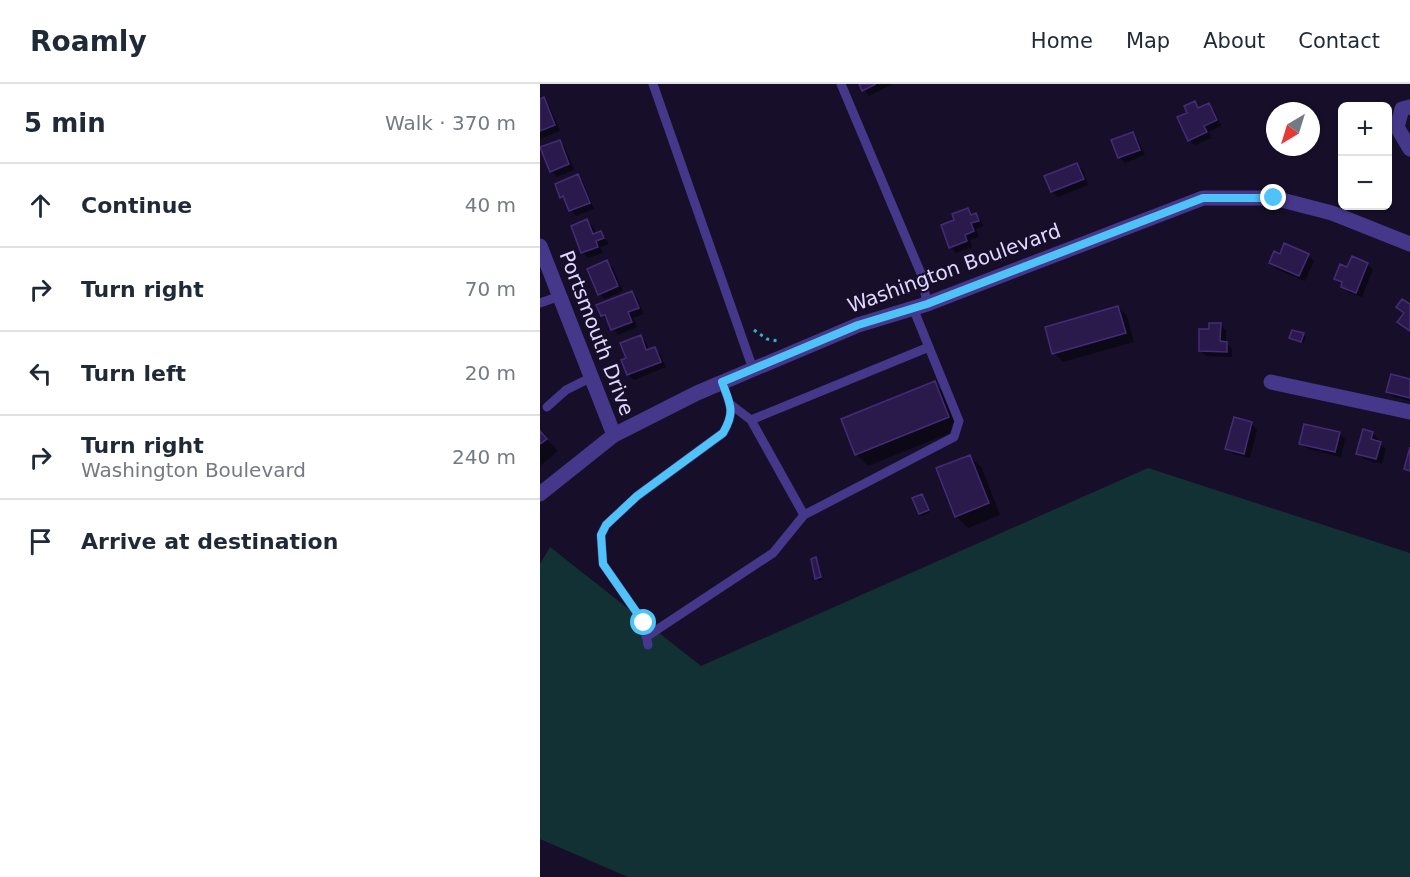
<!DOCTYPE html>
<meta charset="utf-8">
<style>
body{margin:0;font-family:"DejaVu Sans",sans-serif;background:#f6f6f7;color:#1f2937}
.controls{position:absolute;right:18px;top:18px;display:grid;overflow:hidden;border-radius:9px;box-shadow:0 2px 4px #0004}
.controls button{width:54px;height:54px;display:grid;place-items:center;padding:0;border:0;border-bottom:2px solid #e0e1e3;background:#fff;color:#1f2937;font:30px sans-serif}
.compass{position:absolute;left:726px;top:18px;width:54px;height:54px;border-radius:50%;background:#fff;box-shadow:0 2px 4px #0004;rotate:218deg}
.stop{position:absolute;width:18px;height:18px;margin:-14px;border:4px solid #4fc3f7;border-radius:50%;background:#fff}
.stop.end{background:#4fc3f7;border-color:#fff;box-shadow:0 2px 6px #0008}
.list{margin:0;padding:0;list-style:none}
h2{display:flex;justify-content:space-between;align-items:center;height:78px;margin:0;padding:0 24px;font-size:26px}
h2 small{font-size:20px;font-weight:400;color:#747a83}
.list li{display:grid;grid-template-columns:39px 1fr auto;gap:18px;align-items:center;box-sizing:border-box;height:84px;padding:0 24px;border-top:2px solid #e0e1e3}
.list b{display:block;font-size:22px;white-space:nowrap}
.list p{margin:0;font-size:20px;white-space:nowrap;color:#747a83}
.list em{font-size:20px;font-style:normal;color:#747a83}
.icon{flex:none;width:33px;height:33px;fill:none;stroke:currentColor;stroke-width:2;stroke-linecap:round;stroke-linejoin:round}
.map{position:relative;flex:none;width:870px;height:793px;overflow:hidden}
header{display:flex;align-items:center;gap:36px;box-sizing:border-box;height:84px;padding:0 30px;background:#fff;border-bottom:2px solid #e0e1e3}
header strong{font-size:28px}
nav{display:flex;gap:33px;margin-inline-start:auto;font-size:21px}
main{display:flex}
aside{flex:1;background:#fff}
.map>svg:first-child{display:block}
.green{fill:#123134}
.shadow{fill:#0007}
.building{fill:#2a1a4b;stroke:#442b78;stroke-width:1.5}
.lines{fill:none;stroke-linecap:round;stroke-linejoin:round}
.path{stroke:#2bb7c0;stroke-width:3;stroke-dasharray:3 4.5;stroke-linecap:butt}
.service{stroke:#45388a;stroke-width:9}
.minor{stroke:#45388a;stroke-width:15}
.tertiary{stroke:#45388a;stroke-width:15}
.route{stroke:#4fc3f7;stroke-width:8}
.labels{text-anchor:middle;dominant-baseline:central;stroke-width:4.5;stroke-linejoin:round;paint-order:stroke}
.street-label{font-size:20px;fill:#e1d8ff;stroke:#170f29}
</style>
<header>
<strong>Roamly</strong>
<nav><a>Home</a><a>Map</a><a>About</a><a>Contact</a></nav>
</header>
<main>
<aside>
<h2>5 min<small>Walk · 370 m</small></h2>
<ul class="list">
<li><svg class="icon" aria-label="ahead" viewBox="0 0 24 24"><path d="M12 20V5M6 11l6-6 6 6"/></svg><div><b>Continue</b></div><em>40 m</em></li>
<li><svg class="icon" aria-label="right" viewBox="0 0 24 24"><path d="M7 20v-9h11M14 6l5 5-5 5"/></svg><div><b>Turn right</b></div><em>70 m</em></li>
<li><svg class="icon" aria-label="left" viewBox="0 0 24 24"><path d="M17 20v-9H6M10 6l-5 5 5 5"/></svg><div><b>Turn left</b></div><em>20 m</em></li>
<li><svg class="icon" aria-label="right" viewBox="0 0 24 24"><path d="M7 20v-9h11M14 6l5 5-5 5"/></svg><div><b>Turn right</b><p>Washington Boulevard</p></div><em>240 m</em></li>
<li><svg class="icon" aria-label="arrive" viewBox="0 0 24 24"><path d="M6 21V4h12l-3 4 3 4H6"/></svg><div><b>Arrive at destination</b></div></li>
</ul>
</aside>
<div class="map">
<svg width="870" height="793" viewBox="0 0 870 793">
<rect width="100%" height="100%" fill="#170f29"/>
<!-- green -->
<path class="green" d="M608 384 870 469V793H88L0 755V480L10 463 161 582Z"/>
<!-- shadow -->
<path class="shadow" d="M320 0H353L329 12Z
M3 15 9 21 20 47 0 55V17Z
M654 19 660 25 669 21 675 27 681 42 669 48 672 54 655 61 649 56V30Z
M592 50 598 56 605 71 585 79 579 73Z
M19 57 25 63 34 86 17 93 11 87Z
M537 81 543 86 548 101 518 113 512 107Z
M38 92 43 98 54 125 36 132 22 113Z
M428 125 441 136 443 142 436 145 439 153 430 156 432 163 416 169 411 163 416 137Z
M47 137 53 142 56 150 61 148 69 160 60 163 63 169 48 174 43 169 33 142Z
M768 171 774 177 765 197 736 185 730 179 741 172Z
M67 178 73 184 83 207 65 215 59 210Z
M827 180 833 186 822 213 808 208 796 194 808 185Z
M92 208 97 214 104 230 93 234 97 243 78 251 62 231Z
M578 223 587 232 594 258 523 278 514 269Z
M680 241 686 246V258L692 265V273L666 272 660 266Z
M763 251 766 253 764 259 751 254Z
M100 252 106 258 109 266 114 265 120 270 126 283 94 296 88 290V275Z
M870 296V317L854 313 848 307Z
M394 299 406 311 420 345 328 382 316 370Z
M695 335 712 340 717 346 710 374 693 370 687 364Z
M0 348 18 367 0 382Z
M799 349 805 355 801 373 767 365 761 359Z
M832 349 838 355 837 358 846 365 842 380 824 375 818 369Z
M430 373 442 384 460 431 428 444 416 432Z
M382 412 390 428 383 432 380 429Z
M276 475 278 478 282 496 279 497 277 494Z"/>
<!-- building -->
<path class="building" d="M319 0H336L322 7Z
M4 13 15 41 0 47V15Z
M655 17 658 24 669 19 677 36 664 42 667 48 648 57 637 33 647 29 644 22Z
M593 48 600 66 578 74 571 56Z
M20 56 29 80 10 88 0 63Z
M537 79 544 95 511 108 504 92Z
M38 90 50 119 29 127 23 112 20 114 15 100Z
M428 124 431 131 436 129 439 137 431 139 434 147 425 151 427 157 409 164 401 141 414 136 412 130Z
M47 135 53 150 61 147 64 154 56 157 58 163 41 169 31 142Z
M744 159 769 170 759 192 729 179 734 167 740 170Z
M812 172 828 179 816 209 801 203 802 198 794 195 800 180 807 183Z
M67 176 78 202 58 211 47 185Z
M92 207 99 224 88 228 92 238 71 246 65 231 61 232 56 221Z
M862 215 870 220V247L857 238 864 229 856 223Z
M578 222 586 249 512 270 505 243Z
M669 239H681L680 257 687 258V268L659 267V245H669Z
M752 246 764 249 761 258 749 254Z
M101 251 106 266 115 263 121 278 87 291 81 276 86 274 80 259Z
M851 290 870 295V314L846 308Z
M395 297 409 333 315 371 301 335Z
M694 333 712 338 704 370 685 365Z
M764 340 800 348 795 368 759 360Z
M823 345 833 348 831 355 841 358 836 375 816 370Z
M0 347 7 355 0 360Z
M870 363V387L864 385Z
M430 371 449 419 415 433 396 384Z
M382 410 389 426 379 430 372 414Z
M276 473 281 493 275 495 271 475Z"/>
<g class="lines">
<!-- path -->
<path class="path" d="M214 246 227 255 238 257"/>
<!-- service -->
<path class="service" d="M113 0 213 285
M301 0 382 192 387 220
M0 219 20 212
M190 320 211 336 264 431
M7 323 26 306 52 293
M211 336 389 263
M106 553 233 469 264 431 414 353 419 337 373 224
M108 561 104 539 63 480 61 451 66 441 97 412 183 349C196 327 190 321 182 298"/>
<!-- minor -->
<path class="minor" d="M870 23 862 25 857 43 870 65
M0 162 74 351
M731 298 870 328"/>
<!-- tertiary -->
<path class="tertiary" d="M0 410 74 351 157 309 318 241 387 220 663 114H734L792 129 870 160"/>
</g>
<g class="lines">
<!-- route -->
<path class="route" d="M104 539 63 480 61 451 66 441 97 412 183 349C196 327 190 320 182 298L318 241 387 220 663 114H734"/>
</g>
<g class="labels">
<!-- street labels -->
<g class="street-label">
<text transform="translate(414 184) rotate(-20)">Washington Boulevard</text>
<text transform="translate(57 249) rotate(69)">Portsmouth Drive</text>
</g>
</g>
</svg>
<div class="controls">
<button>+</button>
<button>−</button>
</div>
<svg class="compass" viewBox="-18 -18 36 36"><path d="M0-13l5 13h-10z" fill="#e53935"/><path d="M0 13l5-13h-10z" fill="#747a83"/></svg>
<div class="stop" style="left:104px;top:539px"></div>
<div class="stop end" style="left:734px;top:114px"></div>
</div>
</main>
